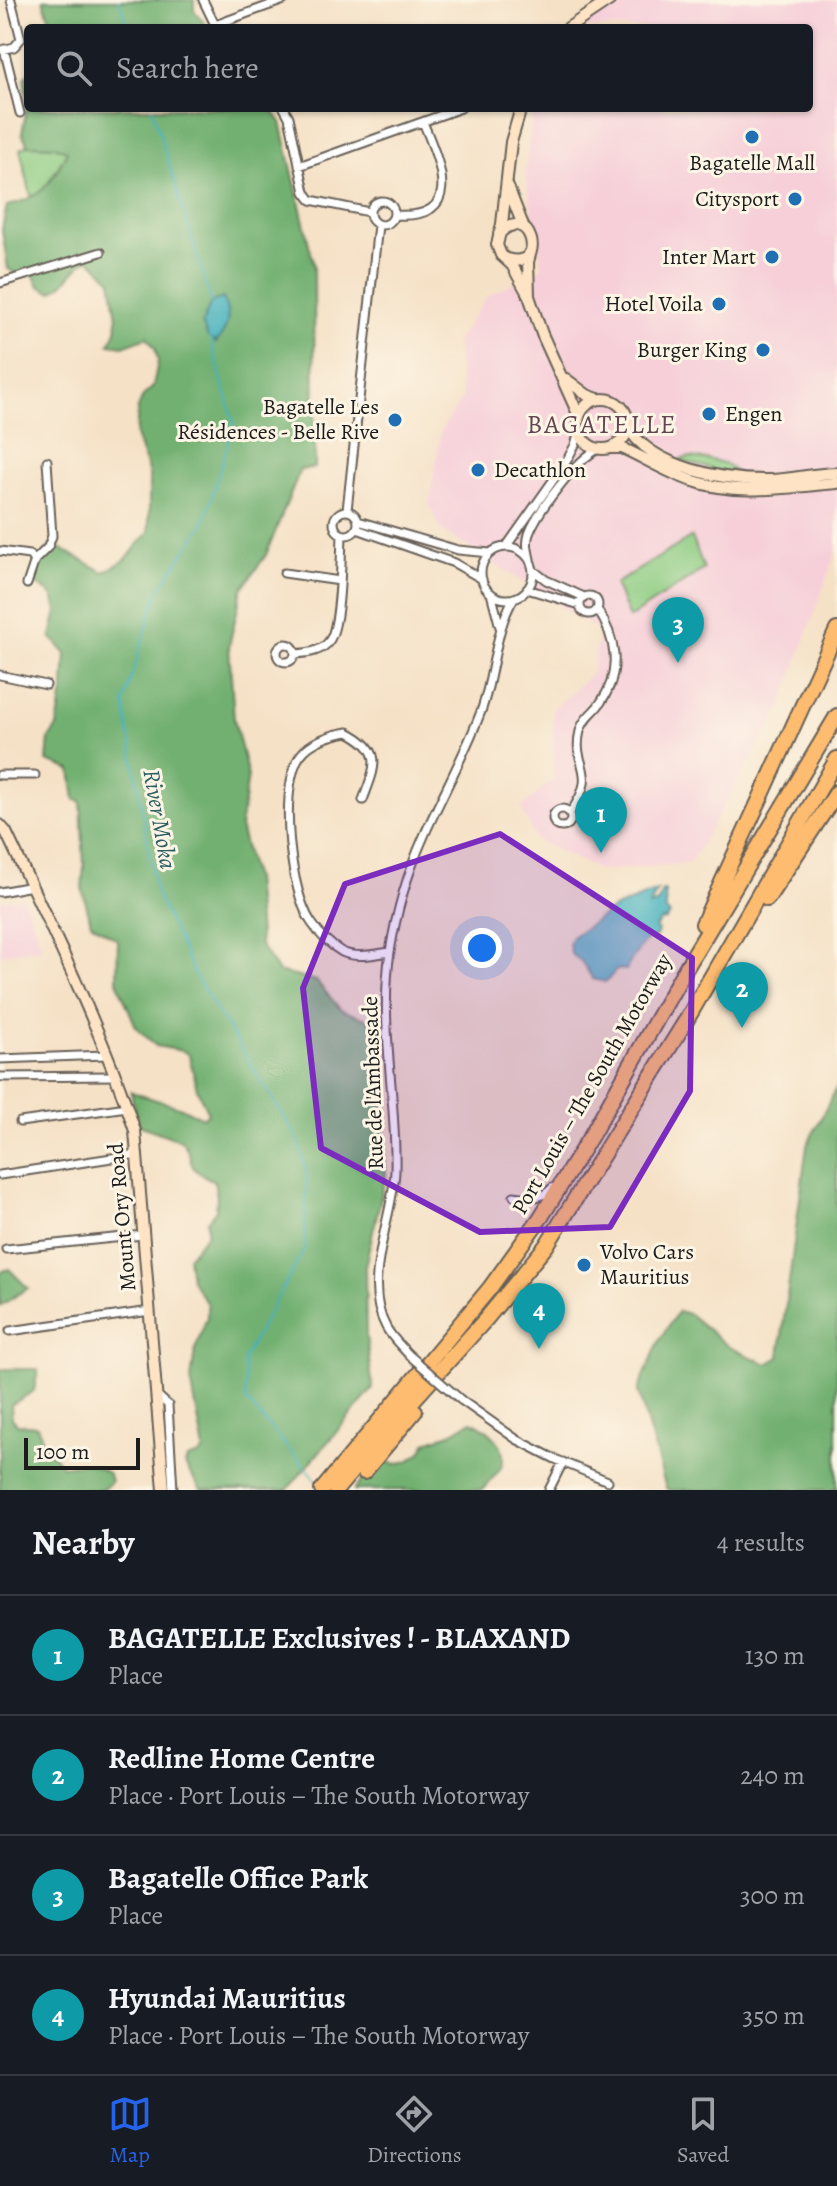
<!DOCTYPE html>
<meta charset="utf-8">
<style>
body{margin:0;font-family:Alegreya,serif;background:#20242c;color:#f1f3f6}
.scale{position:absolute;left:24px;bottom:20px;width:116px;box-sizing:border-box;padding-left:8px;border:4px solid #1c1c1c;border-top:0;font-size:22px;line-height:28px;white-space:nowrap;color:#1c1c1c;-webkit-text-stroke:6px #fcf5e5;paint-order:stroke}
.you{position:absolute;left:482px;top:948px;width:28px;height:28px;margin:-20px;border:6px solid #fff;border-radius:50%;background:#1a73e8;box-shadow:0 0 0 12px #1a73e833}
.badge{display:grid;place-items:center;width:52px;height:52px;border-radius:50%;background:#2563eb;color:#fff;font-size:26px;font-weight:700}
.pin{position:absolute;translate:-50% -66px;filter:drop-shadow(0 2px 4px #0008)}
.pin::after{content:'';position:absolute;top:42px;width:28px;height:24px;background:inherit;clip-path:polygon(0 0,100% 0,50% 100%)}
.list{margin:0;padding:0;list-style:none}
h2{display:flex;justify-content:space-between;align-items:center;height:104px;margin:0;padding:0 32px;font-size:34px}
h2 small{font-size:26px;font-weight:400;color:#9ea1a6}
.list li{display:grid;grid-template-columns:52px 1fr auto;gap:24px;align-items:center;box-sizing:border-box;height:120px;padding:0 32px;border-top:2px solid #363941}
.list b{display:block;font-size:30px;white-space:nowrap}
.list p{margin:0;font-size:26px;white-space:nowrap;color:#9ea1a6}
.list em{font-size:26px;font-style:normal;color:#9ea1a6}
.icon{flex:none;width:44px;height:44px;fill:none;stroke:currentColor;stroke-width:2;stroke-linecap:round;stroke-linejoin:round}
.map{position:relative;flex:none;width:837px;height:1490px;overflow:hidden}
.search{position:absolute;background:#171b24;box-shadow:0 2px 6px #0004;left:24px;right:24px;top:24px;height:88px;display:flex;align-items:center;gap:20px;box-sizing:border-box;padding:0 28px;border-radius:8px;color:#9ea1a6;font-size:30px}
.sheet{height:584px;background:#171b24}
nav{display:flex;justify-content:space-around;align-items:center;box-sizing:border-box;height:112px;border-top:2px solid #363941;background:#171b24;font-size:22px;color:#9ea1a6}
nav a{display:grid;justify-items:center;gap:4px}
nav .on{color:#2563eb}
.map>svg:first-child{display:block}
.built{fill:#f6cfd9}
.green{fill:#8dcc83;stroke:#547450;stroke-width:2}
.forest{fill:#72b071;stroke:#476646;stroke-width:2}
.water{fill:#42b1bd;stroke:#2f666c;stroke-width:2}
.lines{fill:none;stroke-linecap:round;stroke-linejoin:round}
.stream{stroke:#42b1bd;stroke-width:2}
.street-casing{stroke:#686158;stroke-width:11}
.secondary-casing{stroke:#686158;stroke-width:14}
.highway-casing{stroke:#686158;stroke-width:18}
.street{stroke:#fff;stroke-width:7}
.secondary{stroke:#fee4c5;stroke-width:10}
.highway{stroke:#fdbc6f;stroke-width:14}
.street-bridge-casing{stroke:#686158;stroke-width:11;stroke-linecap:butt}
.street-bridge{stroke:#fff;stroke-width:7}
.marked{fill:#7b2cbf;fill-opacity:0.2;stroke:#7b2cbf;stroke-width:6;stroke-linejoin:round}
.poi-dot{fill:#1f6fb2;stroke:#fcf5e5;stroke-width:3}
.labels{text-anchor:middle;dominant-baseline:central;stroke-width:6;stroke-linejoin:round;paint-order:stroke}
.poi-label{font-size:22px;fill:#1c1c1c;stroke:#fcf5e5;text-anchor:end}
.street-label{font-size:22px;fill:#1c1c1c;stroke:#fcf5e5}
.water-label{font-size:24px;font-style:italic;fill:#2d5f64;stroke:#fcf5e5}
.quarter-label{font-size:26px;letter-spacing:2px;fill:#634652;stroke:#fcf5e5}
</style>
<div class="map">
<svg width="837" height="1490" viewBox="0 0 837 1490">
<rect width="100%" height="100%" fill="#fcf5e5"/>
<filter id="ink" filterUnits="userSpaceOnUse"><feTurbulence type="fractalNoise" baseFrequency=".0125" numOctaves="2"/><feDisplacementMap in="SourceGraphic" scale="16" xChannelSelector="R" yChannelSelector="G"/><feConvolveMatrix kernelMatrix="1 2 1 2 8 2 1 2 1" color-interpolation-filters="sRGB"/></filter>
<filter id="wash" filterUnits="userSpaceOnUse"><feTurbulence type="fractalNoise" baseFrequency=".006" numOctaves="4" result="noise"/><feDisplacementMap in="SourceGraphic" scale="32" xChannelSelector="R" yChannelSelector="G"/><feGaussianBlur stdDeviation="1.8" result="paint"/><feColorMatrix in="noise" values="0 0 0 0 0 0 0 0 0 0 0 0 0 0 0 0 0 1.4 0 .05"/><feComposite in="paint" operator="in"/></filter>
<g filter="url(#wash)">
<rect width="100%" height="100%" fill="#f5e1c6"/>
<!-- built -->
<path class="built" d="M623 0H837V548L781 708 690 863 600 871 535 839 521 808 554 778 553 709 592 673 599 631 441 530 429 504 441 430 462 399 456 341 487 297 542 267 525 173 533 108H809V28H577Z
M23 897 42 948 0 955V901Z"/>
<!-- green -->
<path class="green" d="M28 145 55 146 68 151 47 185 32 200 20 149Z
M690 457C704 460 726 459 734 471L727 473 678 460Z
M692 537 704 569 629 618 615 584Z"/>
<!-- forest -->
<path class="forest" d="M43 0H194V10L208 28H53Z
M28 73V108H270L281 122 314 266 315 468 300 470 266 555 242 589 229 646 234 719 248 776 240 827 254 879 260 945 278 972 316 981 341 1010 369 1020 378 1040 386 1176 365 1266 366 1336 373 1389 287 1490H201L185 1465 187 1459 200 1455 204 1450 191 1380 195 1350 207 1317V1304L191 1280 188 1257 207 1234V1221L216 1210 217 1196 214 1181C179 1164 199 1164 182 1141L141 1126 136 1120 131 1092 185 1109 203 1118 208 1113 197 1089 189 1055 183 1051 156 1046 136 1027 117 981 118 940 91 923 82 888 84 866 81 801 75 800 71 770 47 761 49 738 57 727 64 686 66 654 51 637 57 611 53 596 31 580 36 567 52 544 104 572 125 560 149 532V475L136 435 138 408 143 396 153 387 158 361 155 348 147 337 123 346 109 344 116 332 117 318 111 279 89 259C73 267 68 285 51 292L39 286 33 274 20 275 8 269 2 229 7 206C44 196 51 184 67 151L55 146 28 145 22 133 27 105 24 78Z
M837 1087V1490H669L666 1488 638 1391 659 1341 678 1311 689 1314 729 1347 767 1364 779 1357 807 1145Z
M9 1269 28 1288 0 1306V1272Z
M0 1369H38L34 1391 11 1405 12 1418 17 1424 37 1426 45 1445 62 1466C81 1462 93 1463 109 1474L111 1482 102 1490H0Z
M472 1421C487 1429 508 1444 502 1465 499 1473 488 1483 482 1490H354L379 1459 395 1464 408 1461 420 1453 427 1442 453 1432Z"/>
<!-- water -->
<path class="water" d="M223 298C231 317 229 327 216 343L208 337 202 324 211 302Z
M657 891 650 906 658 903 662 891H665L666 911 670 915 665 921 661 920 655 927 658 931 656 937 646 940C638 950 632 958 626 970 611 967 615 976 605 982L593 979 581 961 571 954 569 943 572 937 613 909Z"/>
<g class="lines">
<!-- stream -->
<path class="stream" d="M119 0 128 28
M152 108 211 302
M209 335 234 423 204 523 158 591 124 702 156 893 194 974 298 1139 307 1175 305 1248 244 1358 246 1400 319 1484"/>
</g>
</g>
<g filter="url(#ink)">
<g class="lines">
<!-- street casing -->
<g class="street-casing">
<path id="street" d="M203 0 216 27
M215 25 284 0
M4 49 20 113
M2 50 14 47 21 39 11 0
M284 108 289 117 305 192 311 200 369 212
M299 166 461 108
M370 213a12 12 0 1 1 24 0a12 12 0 1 1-24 0Z
M394 215C467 220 439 162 423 122
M0 283 101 252
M347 510 378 225
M334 523a12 12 0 1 1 24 0a12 12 0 1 1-24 0Z
M358 521 458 550 490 553
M357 529 454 563 482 579
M506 547 566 462 575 445 579 431
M481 573a26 26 0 1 1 52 0a26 26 0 1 1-52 0Z
M0 551 29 555 35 560 27 584
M530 559C528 550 526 543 529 534 537 512 578 457 599 449
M35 560 48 547 52 536 47 461
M533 570 546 580 584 597
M284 573 340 581
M527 589 580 605
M491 593 500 627
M580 605a9 9 0 1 1 18 0a9 9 0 1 1-18 0Z
M277 653a9 9 0 1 1 18 0a9 9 0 1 1-18 0Z
M295 654C307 653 322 652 329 641 341 626 341 557 342 535
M0 675 46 685
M0 775H35
M363 800C375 767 385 751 348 732 330 735 306 742 297 761 280 796 290 890 311 922 319 934 330 945 342 952 357 959 375 954 390 952
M553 818a9 9 0 1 1 18 0a9 9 0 1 1-18 0Z
M570 813C601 769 571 768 580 731 583 718 594 713 601 702 622 672 616 637 597 609
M0 892 32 886
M0 1059 106 1055
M0 1077 115 1076
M20 1122 127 1107
M0 1175 138 1154
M514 1196C529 1198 541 1200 552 1188
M6 1249 143 1235
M10 1331 150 1311
M409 1355C401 1346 391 1337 386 1327 361 1282 393 1219 395 1171 397 1099 379 1025 390 952 396 913 408 872 424 836 442 795 464 756 480 714 495 676 493 633 514 598
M156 1394 168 1405 173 1490
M461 1400 516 1439 555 1459 608 1481
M549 1490 563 1462"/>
</g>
<!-- secondary casing -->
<g class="secondary-casing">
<path id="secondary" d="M568 28 610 0
M521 108 511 142 502 224 497 245 501 255 512 265 529 296 542 334 579 416
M508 187 524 228
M499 234C530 201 550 271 507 259
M529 296 528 262 531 251
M566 379 587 395 598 399
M578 424a25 25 0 1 1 50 0a25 25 0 1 1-50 0Z
M628 427C651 468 726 481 769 480 792 480 814 473 837 473
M612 448H622C645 458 666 472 690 480 740 497 786 487 837 483
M0 825 6 832C52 930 101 1028 135 1131L164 1490"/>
</g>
<!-- highway casing -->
<g class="highway-casing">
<path id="highway" d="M767 899 837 792
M703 924 837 630
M364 1472 415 1411
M322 1490 490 1288 541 1217 592 1134 683 973 837 716
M336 1490 389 1427 486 1319 546 1246 687 1019 837 759"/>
</g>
<!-- street -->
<use href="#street" class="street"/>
<!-- secondary -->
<use href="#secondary" class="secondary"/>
<!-- highway -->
<use href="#highway" class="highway"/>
<!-- street-bridge casing -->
<g class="street-bridge-casing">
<path id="street-bridge" d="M409 1355 461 1400"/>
</g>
<!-- street-bridge -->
<use href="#street-bridge" class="street-bridge"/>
</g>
</g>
<!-- marked area -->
<path class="marked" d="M500 834 692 958 690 1091 610 1227 480 1232 321 1148 303 988 345 884Z"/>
<!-- markers -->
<g class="poi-dot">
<circle cx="752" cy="137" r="8"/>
<circle cx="795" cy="199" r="8"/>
<circle cx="772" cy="257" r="8"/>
<circle cx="719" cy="304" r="8"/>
<circle cx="763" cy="350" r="8"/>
<circle cx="709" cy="414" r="8"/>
<circle cx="395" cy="420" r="8"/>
<circle cx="478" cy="470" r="8"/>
<circle cx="584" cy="1265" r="8"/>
</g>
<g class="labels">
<!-- poi labels -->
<g class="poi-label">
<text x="752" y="163" text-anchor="middle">Bagatelle Mall</text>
<text x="779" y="199">Citysport</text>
<text x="756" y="257">Inter Mart</text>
<text x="703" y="304">Hotel Voila</text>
<text x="747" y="350">Burger King</text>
<text x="379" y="407">Bagatelle Les<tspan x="379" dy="25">Résidences - Belle Rive</tspan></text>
<text x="725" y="414" text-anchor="start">Engen</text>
<text x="494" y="470" text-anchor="start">Decathlon</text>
<text x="600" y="1252" text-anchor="start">Volvo Cars<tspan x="600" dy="25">Mauritius</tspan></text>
</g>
<!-- street labels -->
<g class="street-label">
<text transform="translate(373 1083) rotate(-92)">Rue de l'Ambassade</text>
<text transform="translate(592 1084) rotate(-60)">Port Louis – The South Motorway</text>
<text transform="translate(122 1217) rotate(-95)">Mount Ory Road</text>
</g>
<!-- water labels -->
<g class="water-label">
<text transform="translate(160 819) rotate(80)">River Moka</text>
</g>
<!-- quarter labels -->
<g class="quarter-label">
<text x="602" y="424">BAGATELLE</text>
</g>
</g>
</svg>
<div class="scale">100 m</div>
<div class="you"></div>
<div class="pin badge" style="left:601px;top:853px;background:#0f9aa8">1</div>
<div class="pin badge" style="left:742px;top:1028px;background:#0f9aa8">2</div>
<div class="pin badge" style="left:678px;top:663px;background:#0f9aa8">3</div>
<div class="pin badge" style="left:539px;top:1349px;background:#0f9aa8">4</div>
<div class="search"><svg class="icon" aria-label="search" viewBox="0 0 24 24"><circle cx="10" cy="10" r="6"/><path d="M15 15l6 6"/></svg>Search here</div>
</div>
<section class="sheet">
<h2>Nearby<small>4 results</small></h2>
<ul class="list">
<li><span class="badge" style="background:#0f9aa8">1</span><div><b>BAGATELLE Exclusives ! - BLAXAND</b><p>Place</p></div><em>130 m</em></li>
<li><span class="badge" style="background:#0f9aa8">2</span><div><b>Redline Home Centre</b><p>Place · Port Louis – The South Motorway</p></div><em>240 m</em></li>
<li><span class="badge" style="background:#0f9aa8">3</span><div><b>Bagatelle Office Park</b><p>Place</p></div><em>300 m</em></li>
<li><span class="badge" style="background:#0f9aa8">4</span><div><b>Hyundai Mauritius</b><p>Place · Port Louis – The South Motorway</p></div><em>350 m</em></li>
</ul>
</section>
<nav>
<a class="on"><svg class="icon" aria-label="map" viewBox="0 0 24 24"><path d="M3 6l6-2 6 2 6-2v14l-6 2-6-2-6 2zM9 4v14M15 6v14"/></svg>Map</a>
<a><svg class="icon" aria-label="directions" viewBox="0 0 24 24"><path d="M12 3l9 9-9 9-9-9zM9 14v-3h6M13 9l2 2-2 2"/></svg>Directions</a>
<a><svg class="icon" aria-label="saved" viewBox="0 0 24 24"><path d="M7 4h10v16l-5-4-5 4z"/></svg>Saved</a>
</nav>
